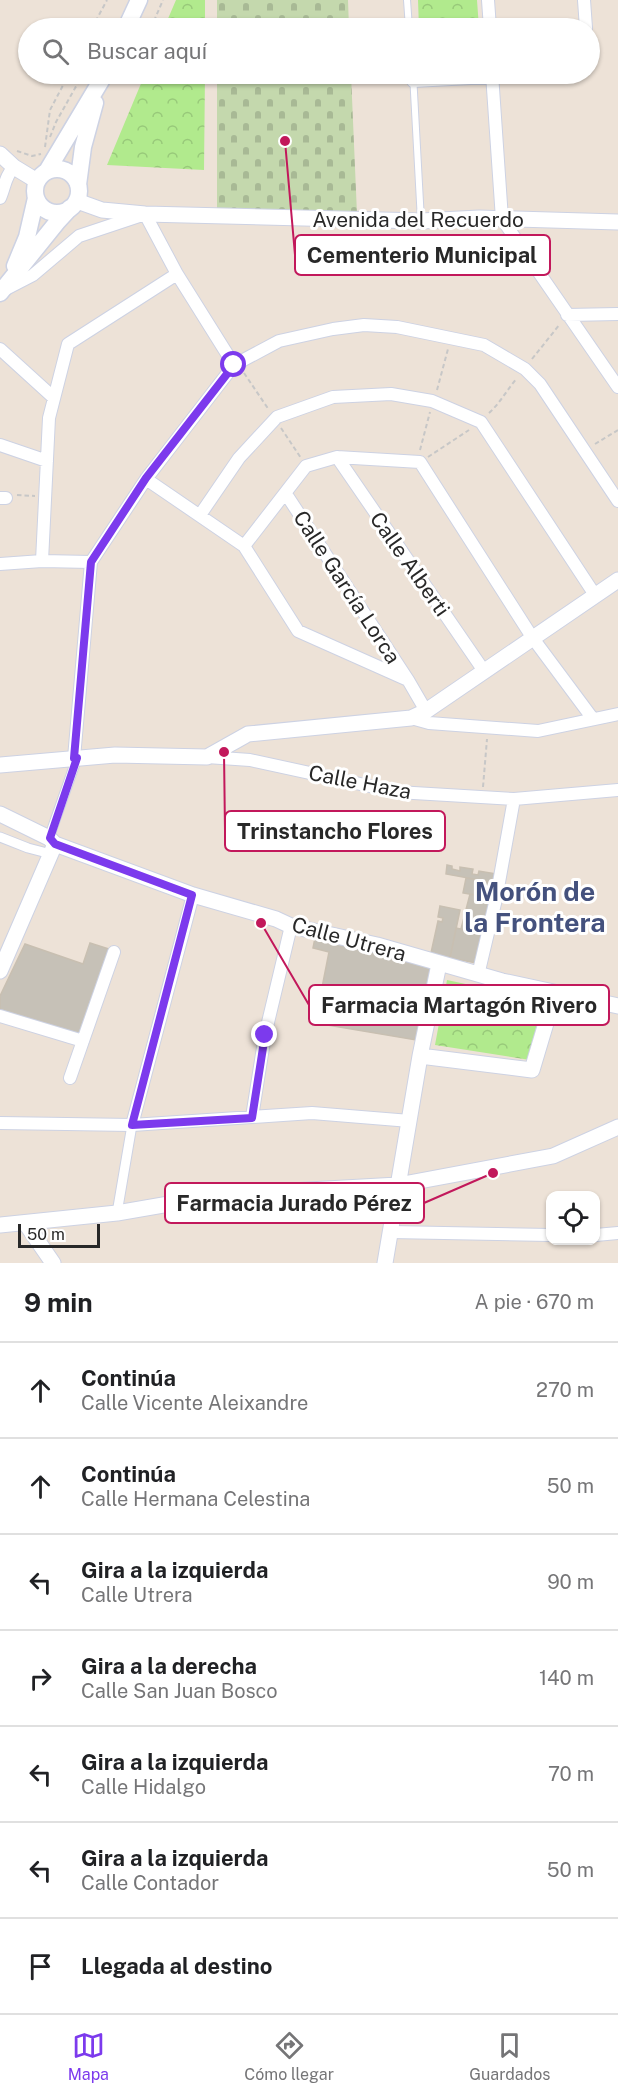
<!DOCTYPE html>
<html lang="es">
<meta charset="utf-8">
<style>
body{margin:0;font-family:"Public Sans",sans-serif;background:#f6f6f6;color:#202124}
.controls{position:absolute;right:18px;bottom:18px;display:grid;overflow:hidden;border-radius:12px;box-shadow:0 2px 4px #0004}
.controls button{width:54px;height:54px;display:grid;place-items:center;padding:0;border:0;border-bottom:2px solid #e0e0e0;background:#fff;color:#202124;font:30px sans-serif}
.scale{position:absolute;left:18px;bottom:15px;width:82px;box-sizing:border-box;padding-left:6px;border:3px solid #282828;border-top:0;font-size:16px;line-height:21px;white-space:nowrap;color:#282828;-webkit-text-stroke:4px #fff;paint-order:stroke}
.stop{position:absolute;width:18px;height:18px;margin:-14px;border:4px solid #7c3aed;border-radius:50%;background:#fff}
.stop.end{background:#7c3aed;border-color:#fff;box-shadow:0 2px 6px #0008}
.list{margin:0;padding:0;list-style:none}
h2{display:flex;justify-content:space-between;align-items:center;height:78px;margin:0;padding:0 24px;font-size:26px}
h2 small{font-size:20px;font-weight:400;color:#757577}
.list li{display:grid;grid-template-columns:39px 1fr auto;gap:18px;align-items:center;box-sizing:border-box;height:96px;padding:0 24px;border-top:2px solid #e0e0e0}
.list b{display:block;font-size:22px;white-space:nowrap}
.list p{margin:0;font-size:20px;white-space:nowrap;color:#757577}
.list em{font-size:20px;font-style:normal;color:#757577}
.icon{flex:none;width:33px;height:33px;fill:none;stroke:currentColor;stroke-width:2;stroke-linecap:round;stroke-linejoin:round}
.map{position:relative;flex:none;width:618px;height:1263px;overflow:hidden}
.search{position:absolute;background:#fff;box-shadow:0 2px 4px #0004;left:18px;right:18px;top:18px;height:66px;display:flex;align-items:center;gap:15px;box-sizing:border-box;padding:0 21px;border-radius:33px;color:#757577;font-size:22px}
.sheet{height:750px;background:#fff}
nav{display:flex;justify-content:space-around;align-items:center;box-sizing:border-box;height:84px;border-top:2px solid #e0e0e0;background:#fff;font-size:16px;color:#757577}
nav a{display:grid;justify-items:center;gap:3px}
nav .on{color:#7c3aed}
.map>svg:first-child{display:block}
.forest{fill:url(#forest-crowns)}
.cemetery{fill:url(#cemetery-stones)}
.building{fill:#c6c1b7;stroke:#c8bfb1;stroke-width:1.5}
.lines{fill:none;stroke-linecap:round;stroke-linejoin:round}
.service-casing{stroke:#cdd2e3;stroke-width:8}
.pedestrian-casing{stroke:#cdd2e3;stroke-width:11}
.minor-casing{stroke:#cdd2e3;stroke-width:14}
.tertiary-casing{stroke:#cdd2e3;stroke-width:17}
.secondary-casing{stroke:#cdd2e3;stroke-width:19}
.path{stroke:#c7c7c7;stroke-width:2;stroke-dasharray:4.5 3;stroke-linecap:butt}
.service{stroke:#fff;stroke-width:6}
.pedestrian{stroke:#fff;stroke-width:9}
.minor{stroke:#fff;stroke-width:12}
.tertiary{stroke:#fff;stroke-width:15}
.secondary{stroke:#fff;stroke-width:16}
.route{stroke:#7c3aed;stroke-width:8}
.labels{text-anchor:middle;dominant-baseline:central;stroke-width:6;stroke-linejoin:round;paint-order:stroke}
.street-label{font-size:21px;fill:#282828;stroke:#fff}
.district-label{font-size:27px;font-weight:bold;fill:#44517d;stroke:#fff}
.leader{fill:none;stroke:#c2185b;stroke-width:2}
.callout-dot{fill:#c2185b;stroke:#fff;stroke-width:2}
.callout{fill:#fff;stroke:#c2185b;stroke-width:2}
.callout-label{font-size:22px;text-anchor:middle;font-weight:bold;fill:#282828}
</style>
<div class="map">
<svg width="618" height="1263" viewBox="0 0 618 1263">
<defs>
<pattern id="forest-crowns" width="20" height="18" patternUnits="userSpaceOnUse" patternTransform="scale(1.5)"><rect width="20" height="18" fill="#b1ea8d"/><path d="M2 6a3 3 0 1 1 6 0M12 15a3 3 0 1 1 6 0" fill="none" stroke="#98c97a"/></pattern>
<pattern id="cemetery-stones" width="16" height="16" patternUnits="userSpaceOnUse" patternTransform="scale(1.5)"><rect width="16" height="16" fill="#c4d8ad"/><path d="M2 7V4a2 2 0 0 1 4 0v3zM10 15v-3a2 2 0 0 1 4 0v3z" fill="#a8b995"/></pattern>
</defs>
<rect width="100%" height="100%" fill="#ede2d7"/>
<!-- forest -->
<path class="forest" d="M176 0H205V28H164Z
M418 0H477L479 28H419Z
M145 74H205L204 170 107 165Z
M447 980 541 1000 530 1060 435 1045Z"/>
<!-- cemetery -->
<path class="cemetery" d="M217 0H348L349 28H217Z
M217 74H351L357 214 217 209Z"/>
<!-- building -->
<path class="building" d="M447 865 452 866V869L460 871V867L473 869 472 874 478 875 479 871 497 874 495 883 446 874Z
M466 878 495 883 491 898 463 893Z
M470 894 491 898 483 934 461 929Z
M440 906 460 910 450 958 431 953 438 921 442 922 443 918 438 917Z
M456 928 483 934 476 963 450 958Z
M315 938 432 966 416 1040 315 1023 329 952 313 948Z
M90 943 112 950 82 1037 0 1014V996L25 944 83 964Z"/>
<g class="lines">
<!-- service casing -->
<g class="service-casing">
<path id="service" d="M407 0 409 28
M413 74 421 221"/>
</g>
<!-- pedestrian casing -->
<g class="pedestrian-casing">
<path id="pedestrian" d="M0 837 28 848 51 854
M49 838 77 758
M117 1213 132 1125"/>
</g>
<!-- minor casing -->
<g class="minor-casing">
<path id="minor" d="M488 0 490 28
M584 0 586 28
M492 74 502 219 618 387
M413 81 548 74
M0 198C5 187 5 176 14 167
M4 290 33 275 79 236 145 214 177 274 234 365
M567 315 618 314
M0 349 54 398
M0 445 47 461
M337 457 484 671
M146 479 244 546 298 631 408 680
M286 494 408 680 426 711
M0 498H6
M200 515 239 458 277 417 333 397 391 394 432 401 481 422 595 595
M244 546 306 466 337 457 420 462 532 637 593 719
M42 561 49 418 68 344 177 274
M0 564 42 561 91 562
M411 718 429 723 538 731 618 714
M207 757 250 760 397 792 514 799 618 790
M74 758 91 562 146 479 234 365 279 341 333 329 364 325 397 327 484 345 525 369 540 384 618 501
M478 975 496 899 514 799
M0 1016 83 1041
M70 1078 114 952
M252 1117 265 1035 291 926
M0 1123 132 1125 312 1113 410 1121
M132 1125 193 895
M391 1232 550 1235
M596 1235 618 1233"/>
</g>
<!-- tertiary casing -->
<g class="tertiary-casing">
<path id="tertiary" d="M0 154 14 167 37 181
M77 201 102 210 145 214 421 221 479 218 618 222
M0 765 115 755 207 757 248 734 411 718 426 711 618 580
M0 814 49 838 55 844 193 895 276 919 291 926 377 945 502 981 618 1006
M0 971 55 844
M420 1056 532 1070 555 993
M26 1224 53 1263
M0 1225 117 1213 221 1195 398 1185 553 1156 618 1127
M385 1263 420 1056 439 964"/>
</g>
<!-- secondary casing -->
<g class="secondary-casing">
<path id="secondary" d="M126 28 139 0
M35 191a22 22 0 1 1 44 0a22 22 0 1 1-44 0Z
M47 171 105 74
M78 185 83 147 95 103
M15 266 27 237 36 198
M0 293 58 221 70 208"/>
</g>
<!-- path -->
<path class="path" d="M92 28 107 0
M151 28 163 0
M50 137 56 122 83 74
M45 147 50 110 69 74
M17 151 32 156 41 154
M532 359 560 324
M244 373 269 410
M437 390 448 349
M489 413C500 403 507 390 517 378
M281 428 301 458
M595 444 618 430
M420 450 430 412
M428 457 469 430
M17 495 35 496
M483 787 487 739"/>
<!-- service -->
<use href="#service" class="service"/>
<!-- pedestrian -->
<use href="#pedestrian" class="pedestrian"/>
<!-- minor -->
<use href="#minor" class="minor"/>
<!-- tertiary -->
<use href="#tertiary" class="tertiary"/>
<!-- secondary -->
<use href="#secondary" class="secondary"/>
</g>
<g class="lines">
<!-- route -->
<path class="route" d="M234 365 146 478 91 562 74 758H77L50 838 55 844 192 895 132 1125 252 1118 265 1035"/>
</g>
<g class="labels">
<!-- street labels -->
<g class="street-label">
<text x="418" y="219">Avenida del Recuerdo</text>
<text transform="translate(410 564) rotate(55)">Calle Alberti</text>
<text transform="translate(347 587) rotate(57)">Calle García Lorca</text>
<text transform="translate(360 782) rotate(11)">Calle Haza</text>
<text transform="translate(349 939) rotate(15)">Calle Utrera</text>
</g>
<!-- district labels -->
<g class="district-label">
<text x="535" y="891">Morón de<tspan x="535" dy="31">la Frontera</tspan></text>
</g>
</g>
<!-- callouts -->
<path class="leader" d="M285 141L295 255M224 752L225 831M261 923L309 1005M493 1173L424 1203"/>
<g class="callout-dot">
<circle cx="285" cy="141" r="6"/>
<circle cx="224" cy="752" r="6"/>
<circle cx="261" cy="923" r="6"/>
<circle cx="493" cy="1173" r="6"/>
</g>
<g class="callout">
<rect x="295" y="235" width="255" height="40" rx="6"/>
<rect x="225" y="811" width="220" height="40" rx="6"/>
<rect x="309" y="985" width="300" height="40" rx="6"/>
<rect x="165" y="1183" width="259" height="40" rx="6"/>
</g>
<g class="callout-label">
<text x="422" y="263">Cementerio Municipal</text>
<text x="335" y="839">Trinstancho Flores</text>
<text x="459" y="1013">Farmacia Martagón Rivero</text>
<text x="294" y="1211">Farmacia Jurado Pérez</text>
</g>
</svg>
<div class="controls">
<button><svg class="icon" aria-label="locate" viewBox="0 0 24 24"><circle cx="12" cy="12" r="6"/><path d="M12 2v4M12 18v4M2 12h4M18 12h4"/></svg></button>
</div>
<div class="scale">50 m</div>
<div class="stop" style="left:234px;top:365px"></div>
<div class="stop end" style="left:265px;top:1035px"></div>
<div class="search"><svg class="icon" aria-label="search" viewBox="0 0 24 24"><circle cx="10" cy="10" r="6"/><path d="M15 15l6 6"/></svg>Buscar aquí</div>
</div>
<section class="sheet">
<h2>9 min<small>A pie · 670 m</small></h2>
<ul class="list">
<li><svg class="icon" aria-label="ahead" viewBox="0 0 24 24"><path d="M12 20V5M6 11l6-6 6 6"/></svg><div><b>Continúa</b><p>Calle Vicente Aleixandre</p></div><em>270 m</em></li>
<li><svg class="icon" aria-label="ahead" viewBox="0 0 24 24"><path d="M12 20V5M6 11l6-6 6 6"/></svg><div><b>Continúa</b><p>Calle Hermana Celestina</p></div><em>50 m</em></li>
<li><svg class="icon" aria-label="left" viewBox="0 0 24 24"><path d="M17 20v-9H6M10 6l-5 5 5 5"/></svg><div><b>Gira a la izquierda</b><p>Calle Utrera</p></div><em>90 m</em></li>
<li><svg class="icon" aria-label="right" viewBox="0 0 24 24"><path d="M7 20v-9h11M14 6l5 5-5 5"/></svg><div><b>Gira a la derecha</b><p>Calle San Juan Bosco</p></div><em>140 m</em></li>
<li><svg class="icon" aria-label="left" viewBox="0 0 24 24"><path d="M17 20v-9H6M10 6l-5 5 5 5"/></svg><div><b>Gira a la izquierda</b><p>Calle Hidalgo</p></div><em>70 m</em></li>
<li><svg class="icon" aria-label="left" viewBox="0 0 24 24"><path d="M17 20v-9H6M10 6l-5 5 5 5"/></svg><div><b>Gira a la izquierda</b><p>Calle Contador</p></div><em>50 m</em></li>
<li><svg class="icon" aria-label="arrive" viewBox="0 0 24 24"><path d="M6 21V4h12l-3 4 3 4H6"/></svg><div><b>Llegada al destino</b></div></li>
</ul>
</section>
<nav>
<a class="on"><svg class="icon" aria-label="map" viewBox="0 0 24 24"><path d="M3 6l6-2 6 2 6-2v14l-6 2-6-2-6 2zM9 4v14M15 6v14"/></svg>Mapa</a>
<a><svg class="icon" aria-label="directions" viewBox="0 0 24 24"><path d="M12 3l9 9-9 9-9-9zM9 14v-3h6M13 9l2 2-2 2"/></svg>Cómo llegar</a>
<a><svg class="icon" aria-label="saved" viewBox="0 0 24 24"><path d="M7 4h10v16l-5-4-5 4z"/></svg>Guardados</a>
</nav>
